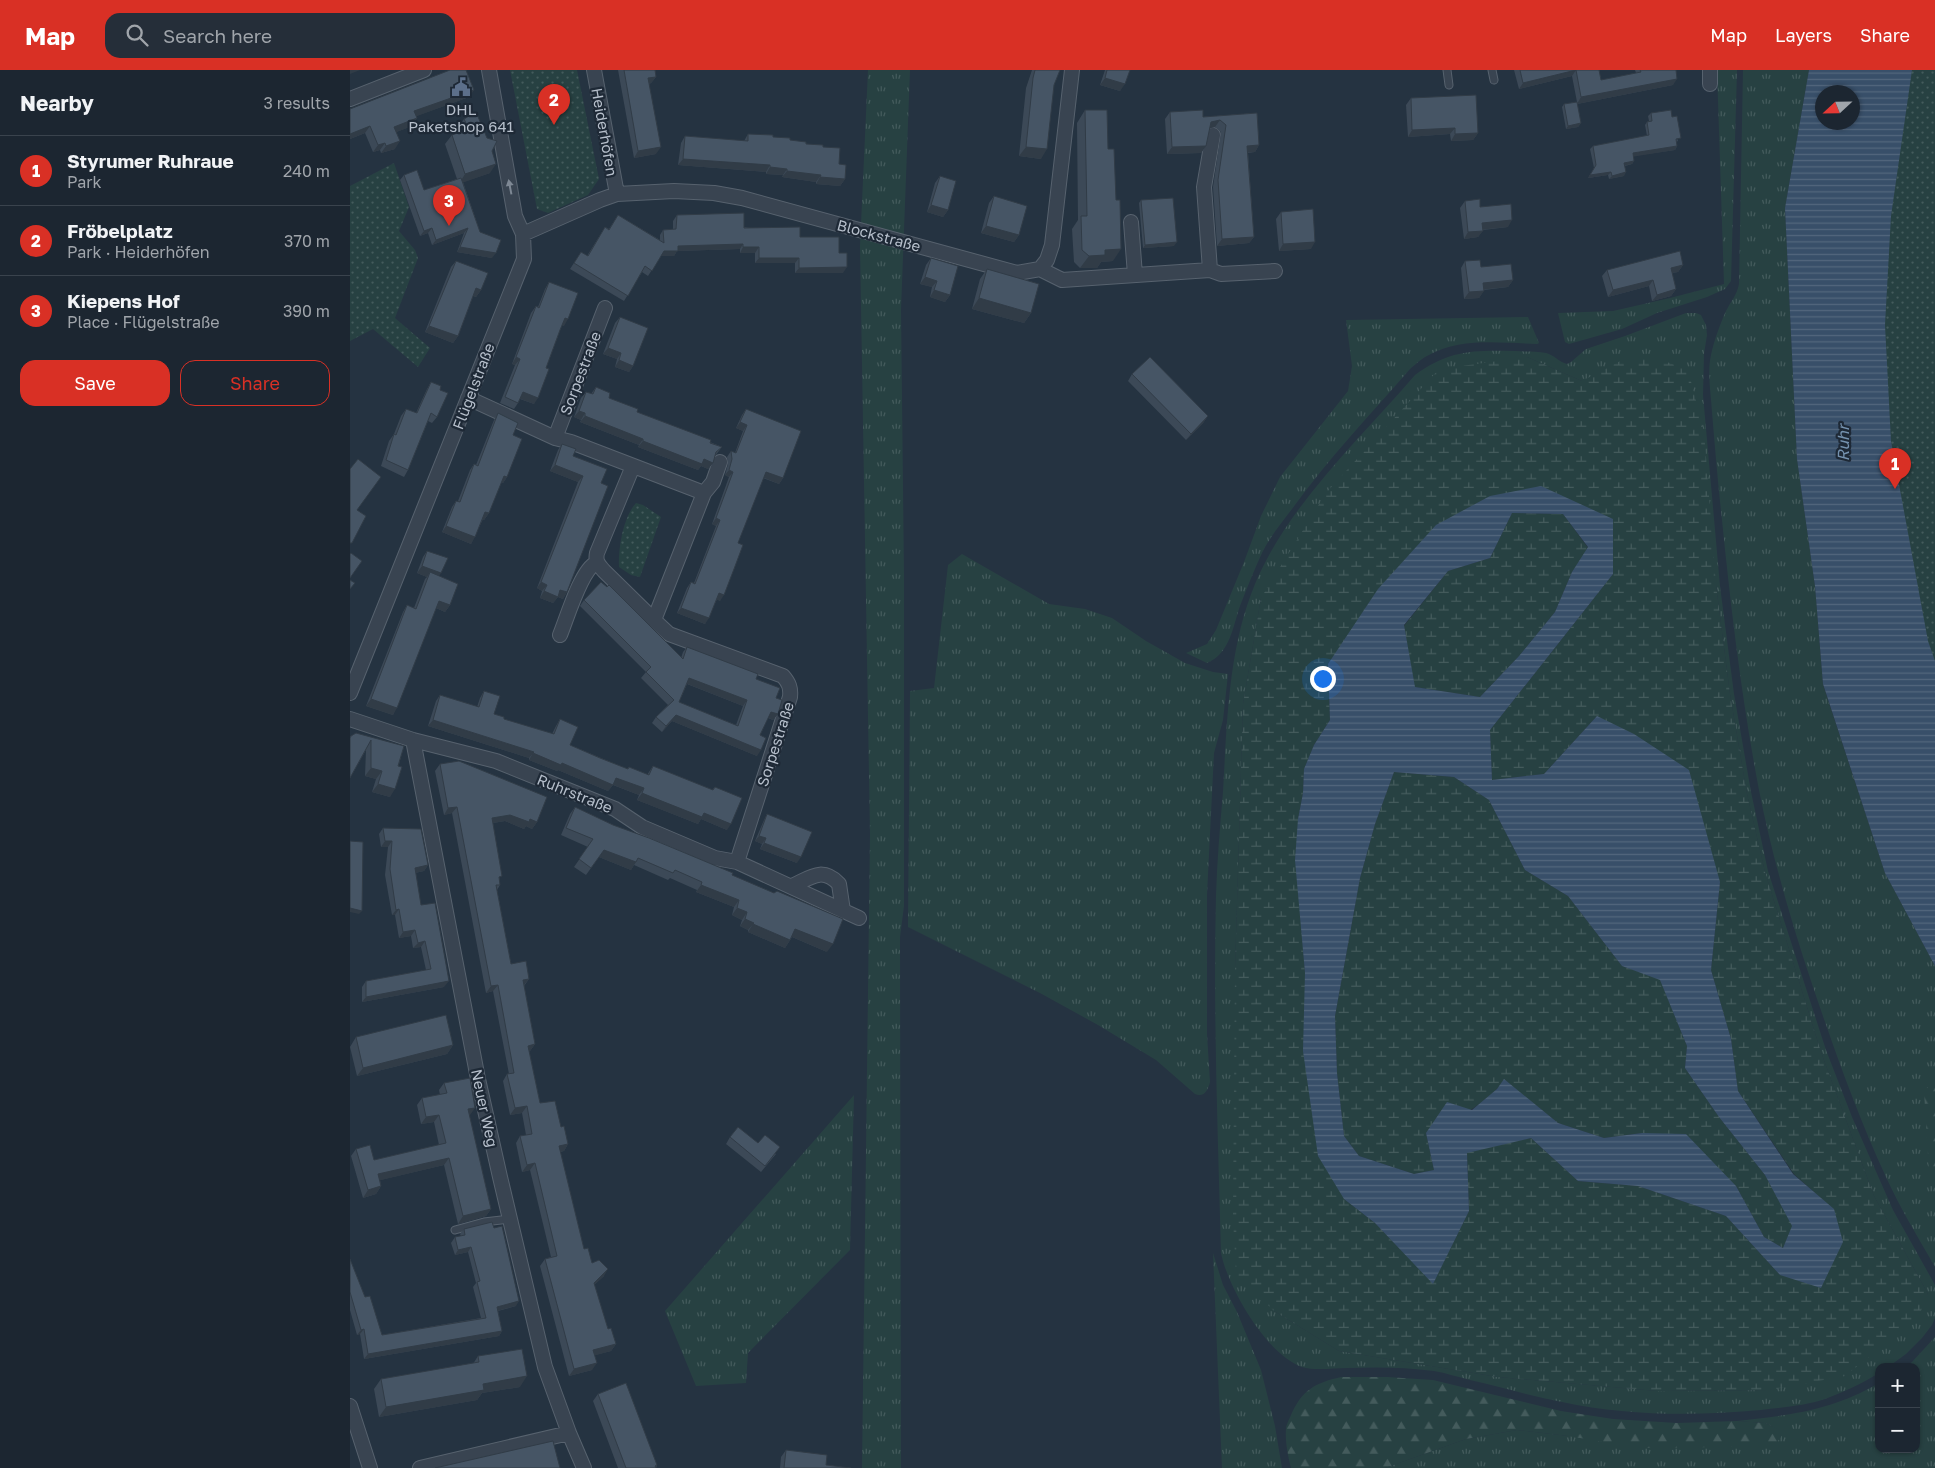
<!DOCTYPE html>
<meta charset="utf-8">
<style>
body{margin:0;font-family:"Golos Text",sans-serif;background:#252e39;color:#f1f3f6}
.controls{position:absolute;right:15px;bottom:15px;display:grid;overflow:hidden;border-radius:10px;box-shadow:0 1px 4px #0004}
.controls button{width:45px;height:45px;display:grid;place-items:center;padding:0;border:0;border-bottom:1px solid #3a434d;background:#1c2631;color:#f1f3f6;font:25px sans-serif}
.compass{position:absolute;left:1465px;top:15px;width:45px;height:45px;border-radius:50%;background:#1c2631;box-shadow:0 1px 4px #0004;rotate:248deg}
.you{position:absolute;left:972px;top:608px;width:18px;height:18px;margin:-12px;border:4px solid #fff;border-radius:50%;background:#1a73e8;box-shadow:0 0 0 8px #1a73e833}
.badge{display:grid;place-items:center;width:32px;height:32px;border-radius:50%;background:#d93025;color:#fff;font-size:16px;font-weight:700}
.pin{position:absolute;translate:-50% -41px;filter:drop-shadow(0 1px 2px #0008)}
.pin::after{content:'';position:absolute;top:26px;width:18px;height:15px;background:inherit;clip-path:polygon(0 0,100% 0,50% 100%)}
.list{margin:0;padding:0;list-style:none}
h2{display:flex;justify-content:space-between;align-items:center;height:65px;margin:0;padding:0 20px;font-size:21px}
h2 small{font-size:16px;font-weight:400;color:#a0a5ab}
.list li{display:grid;grid-template-columns:32px 1fr auto;gap:15px;align-items:center;box-sizing:border-box;height:70px;padding:0 20px;border-top:1px solid #3a434d}
.list b{display:block;font-size:19px;white-space:nowrap}
.list p{margin:0;font-size:16px;white-space:nowrap;color:#a0a5ab}
.list em{font-size:16px;font-style:normal;color:#a0a5ab}
.actions{display:flex;gap:10px;padding:15px 20px}
.actions a{flex:1;padding:11px 0;border:1px solid #d93025;border-radius:15px;text-align:center;font-size:18px;color:#d93025}
.actions .main{background:#d93025;color:#fff}
.icon{flex:none;width:28px;height:28px;fill:none;stroke:currentColor;stroke-width:2;stroke-linecap:round;stroke-linejoin:round}
.map{position:relative;flex:none;width:1585px;height:1398px;overflow:hidden}
header{display:flex;align-items:center;gap:30px;box-sizing:border-box;height:70px;padding:0 25px;background:#d93025;color:#fff}
header strong{font-size:24px}
nav{display:flex;gap:28px;margin-inline-start:auto;font-size:18px}
.search{width:350px;height:45px;background:#252e39;display:flex;align-items:center;gap:12px;box-sizing:border-box;padding:0 18px;border-radius:15px;color:#a0a5ab;font-size:19px}
main{display:flex}
aside{flex:1;background:#1c2631}
.map>svg:first-child{display:block}
.grass{fill:url(#grass-tufts);fill-rule:evenodd}
.forest{fill:url(#forest-firs)}
.wetland{fill:url(#wetland-marsh);fill-rule:evenodd}
.park{fill:url(#park-dots)}
.water{fill:url(#water-rules);fill-rule:evenodd}
.lines{fill:none;stroke-linecap:round;stroke-linejoin:round}
.lane-casing{stroke:#57626e;stroke-width:9}
.street-casing{stroke:#57626e;stroke-width:16}
.lane{stroke:#394451;stroke-width:7}
.street{stroke:#394451;stroke-width:14}
.wall{fill:#3c4957;fill-rule:evenodd}
.shaded-wall{fill:#313c47}
.building{fill:#465565;stroke:#313c47;fill-rule:evenodd}
.oneway{fill:#7e8894}
.labels{text-anchor:middle;dominant-baseline:central;stroke-width:4.5;stroke-linejoin:round;paint-order:stroke}
.poi-label{font-size:15px;fill:#b6bfcb;stroke:#1e2936}
.street-label{font-size:15px;fill:#b6bfcb;stroke:#1e2936}
.water-label{font-size:16px;font-style:italic;fill:#7592af;stroke:#1e2936}
</style>
<header>
<strong>Map</strong>
<div class="search"><svg class="icon" aria-label="search" viewBox="0 0 24 24"><circle cx="10" cy="10" r="6"/><path d="M15 15l6 6"/></svg>Search here</div>
<nav><a>Map</a><a>Layers</a><a>Share</a></nav>
</header>
<main>
<aside>
<h2>Nearby<small>3 results</small></h2>
<ul class="list">
<li><span class="badge">1</span><div><b>Styrumer Ruhraue</b><p>Park</p></div><em>240 m</em></li>
<li><span class="badge">2</span><div><b>Fröbelplatz</b><p>Park · Heiderhöfen</p></div><em>370 m</em></li>
<li><span class="badge">3</span><div><b>Kiepens Hof</b><p>Place · Flügelstraße</p></div><em>390 m</em></li>
</ul>
<div class="actions"><a class="main">Save</a><a>Share</a></div>
</aside>
<div class="map">
<svg width="1585" height="1398" viewBox="0 0 1585 1398">
<defs>
<pattern id="grass-tufts" width="24" height="20" patternUnits="userSpaceOnUse" patternTransform="scale(1.25)"><rect width="24" height="20" fill="#274142"/><path d="M3 7l-1-3M5 7V3M7 7l1-3M15 17l-1-3M17 17v-4M19 17l1-3" fill="none" stroke="#445b5c"/></pattern>
<pattern id="forest-firs" width="22" height="20" patternUnits="userSpaceOnUse" patternTransform="scale(1.25)"><rect width="22" height="20" fill="#274142"/><path d="M5 1l3.5 6h-7zM16 11l3.5 6h-7z" fill="#445b5c"/></pattern>
<pattern id="wetland-marsh" width="20" height="14" patternUnits="userSpaceOnUse" patternTransform="scale(1.25)"><rect width="20" height="14" fill="#274142"/><path d="M1 5h8M5 5V1M11 12h8M15 12V8" fill="none" stroke="#445b5c"/></pattern>
<pattern id="park-dots" width="8" height="8" patternUnits="userSpaceOnUse" patternTransform="scale(1.25)"><rect width="8" height="8" fill="#274142"/><path d="M2 2h.1M6 6h.1" fill="none" stroke="#445b5c" stroke-width="1.8" stroke-linecap="round"/></pattern>
<pattern id="water-rules" width="6" height="5" patternUnits="userSpaceOnUse" patternTransform="scale(1.25)"><rect width="6" height="5" fill="#384f69"/><path d="M0 2.5h6" fill="none" stroke="#53677d"/></pattern>
</defs>
<rect width="100%" height="100%" fill="#253341"/>
<!-- grass -->
<path class="grass" d="M518 0H560L551 240 554 506V836L550 867 551 1398H512L520 764 510 176Z
M1367 0H1387L1381 211 1375 219 1357 227 1307 243 1272 259 1219 274 1215 272 1208 243 1263 241 1320 228 1374 214Z
M1393 0H1459L1435 138 1447 389 1465 516 1473 615 1535 803 1585 896V1197C1568 1167 1550 1138 1536 1107 1507 1044 1484 979 1462 914 1441 851 1422 786 1409 720 1392 631 1381 540 1372 450 1368 414 1365 378 1362 342 1361 324 1357 303 1361 285 1364 271 1370 254 1376 241 1381 231 1387 225 1389 214Z
M1336 243H1346L1351 245 1356 255 1357 265 1354 284 1353 325 1370 516 1384 624 1401 722 1418 801 1476 980 1502 1047 1543 1140 1585 1215V1248L1582 1255 1572 1268 1556 1284 1538 1297H1529V1303C1511 1314 1494 1322 1475 1329 1455 1336 1432 1337 1411 1340 1346 1346 1277 1346 1212 1332 1181 1326 1151 1317 1120 1310 1108 1307 1096 1303 1084 1301 1055 1297 1026 1297 997 1298 982 1298 966 1301 952 1297 917 1285 878 1218 871 1183 868 1064 863 945 866 826 867 791 870 757 873 722 877 653 878 579 905 514 938 435 1010 369 1065 305 1099 280 1123 280 1165 281 1175 282 1186 281 1196 283 1204 285 1209 292 1217 294L1221 292 1236 279 1275 266ZM1177 287 1232 311 1366 515 1380 624 1397 724 1415 802 1471 982 1524 1126 1578 1224 1420 1320 1307 1321 1148 1307 989 1281 924 1241 885 899 893 634 911 528Z
M1178 247 1189 273 1187 274C1153 273 1110 267 1079 285 1072 288 1066 294 1060 299 1020 345 978 389 942 439 932 452 920 467 912 483 904 500 897 518 890 536 883 556 880 584 857 593L836 583 857 574 866 560 894 492 911 446 930 407 998 321 1002 296 996 250Z
M612 484 699 534 735 539 762 548 796 571 835 593 863 602 878 604 873 650 864 683 857 825V964L860 1012C858 1020 854 1028 845 1024L806 990 748 955 690 923 558 857 560 621 584 618 598 495Z
M504 1025 500 1180 398 1283 396 1313 346 1316 315 1241Z
M863 1183 873 1215 887 1242 911 1300 925 1356 932 1398H872Z
M1585 1267V1398H1035L1116 1369 1167 1360 1218 1366 1431 1367 1429 1360 1415 1353 1387 1351C1440 1345 1481 1341 1529 1313V1379H1566V1297H1554L1562 1292Z"/>
<!-- forest -->
<path class="forest" d="M1585 1011V1119L1579 1102 1574 1021Z
M991 1307H1037L1083 1310 1211 1341 1263 1349 1327 1353 1387 1351 1415 1353 1430 1360 1431 1367 1427 1372 1374 1377 1290 1378 1218 1366 1167 1360 1116 1369 1035 1398H941C938 1386 935 1372 936 1359 936 1355 939 1350 941 1345 952 1320 965 1313 991 1307Z"/>
<!-- wetland -->
<path class="wetland" d="M1177 287 1232 311 1278 287 1309 289 1338 300 1354 362 1366 515 1380 624 1397 724 1415 802 1471 982 1524 1126 1578 1224 1568 1248 1495 1306 1420 1320 1307 1321 1148 1307 989 1281 924 1241 886 1204 883 1147 885 899 893 634 911 528 976 423 1089 299ZM1191 416 1263 504 1140 660 1142 710 1194 704 1247 646 1370 812 1361 900 1381 969 1388 1021 1444 1104 1483 1139 1430 1205 1376 1146 1288 1116 1228 1111 1181 1068 1117 1082 1119 1141 1083 1213 1025 1153 994 1129 955 903 951 849 948 749 953 723 954 699 964 675 980 650 978 593Z
M1162 443 1213 444 1238 478 1222 502 1205 542 1169 586 1130 627 1064 617 1054 556 1098 501 1140 488Z
M1044 702 1104 707 1139 730 1175 800 1218 826 1272 896 1310 909 1337 976 1335 998 1369 1047 1415 1105 1443 1156 1433 1178 1414 1167 1386 1116 1292 1063 1254 1068 1208 1053 1154 1010C1134 1037 1105 1048 1076 1063L1084 1100 1064 1104 1009 1086 994 1066 987 1003 985 946 1010 808 1025 754Z"/>
<!-- park -->
<path class="park" d="M160 0H227L249 109 238 125 198 143 187 139Z
M1504 0H1585V707L1493 60 1502 52Z
M44 93 59 137 49 161 65 180 68 188 45 248 80 278 68 297 23 259 0 271V116Z
M286 433 293 435 311 447 290 507 281 505 269 497C268 479 273 447 286 433Z"/>
<!-- water -->
<path class="water" d="M1459 0H1562L1541 146 1535 255 1541 371 1578 571 1585 591V896L1535 803 1473 614 1465 516 1447 389 1435 138ZM1472 22H1502V52H1472Z
M1191 416 1263 449V504L1140 660 1142 710 1194 704 1247 646 1284 664 1339 700 1370 812 1361 900 1381 969 1388 1021 1443 1104 1484 1139 1493 1172 1471 1218 1430 1205 1376 1146 1288 1116 1228 1111 1181 1068 1117 1083 1119 1141 1083 1214 1025 1153 994 1129 968 1086 953 981 955 903 945 790 948 749 953 723 954 699 964 675 980 650 978 594 1028 519 1086 455 1140 426ZM1162 443 1213 444 1238 477 1222 502 1205 542 1169 586 1130 627 1065 617 1054 555 1098 501 1140 488ZM1044 702 1104 707 1139 730 1175 800 1218 826 1272 896 1310 910 1337 976 1335 998 1369 1047 1415 1105 1442 1156 1433 1178 1414 1167 1386 1116 1336 1064 1292 1063 1254 1068 1208 1053 1154 1009 1147 1019 1122 1040 1097 1032 1076 1063 1084 1100 1064 1104 1009 1086 994 1066 987 1003 985 946 1010 808 1025 754Z"/>
<g class="lines">
<!-- lane casing -->
<g class="lane-casing">
<path id="lane" d="M1097 0 1099 15
M1142 0 1144 10
M105 1160 134 1152 160 1149"/>
</g>
<!-- street casing -->
<g class="street-casing">
<path id="street" d="M244 0 267 124
M1360 14V0
M0 29 74 0
M781 152 785 205
M173 164 250 130 267 124 324 121 364 123 392 128 667 203 690 199 697 190 702 175 722 0
M690 199 712 210 860 200 871 204 925 201
M860 200 854 117 863 65
M118 328 205 368 221 372 354 423 304 550 319 564 433 606C439 613 441 618 440 627L387 792
M205 368 255 238
M283 396 247 483C245 492 249 495 254 501L304 550
M354 423 363 412 370 392
M210 565C217 548 231 500 246 493
M0 623 174 189 173 164 165 146 139 0
M0 649 63 670 146 691 265 739 292 757 365 788 387 792 509 848
M63 670 128 1009 150 1107 195 1297 219 1363 234 1398
M442 816C460 808 472 796 489 814L493 841
M0 1336 20 1398
M70 1398 219 1363"/>
</g>
<!-- lane -->
<use href="#lane" class="lane"/>
<!-- street -->
<use href="#street" class="street"/>
</g>
<!-- wall -->
<path class="wall" d="M268 0H305L306 7 301 13 299 14 306 84 284 88Z
M682 0H710L704 15 691 89 669 86 676 18Z
M755 0H780L770 21 750 15Z
M1164 0H1249L1251 10 1286 3 1285 0H1326L1323 15 1227 34 1231 53 1228 57 1216 59 1212 37 1214 34 1227 32 1222 6 1169 19Z
M119 27 66 46 67 48 62 56 46 62 45 79 31 83 30 80 23 82 15 63 0 69V39Z
M1061 28 1128 63 1123 70 1101 71 1100 64 1058 67 1056 35Z
M735 40 758 79 763 191 751 192 747 198H730L724 192 722 159 728 150 727 53Z
M820 42 853 47 907 43 909 75 905 82 898 83 904 167 899 173 867 176 863 117 871 62 865 57 860 58 856 76 851 83 817 84 815 49Z
M1301 43 1322 47 1328 71 1326 72 1327 76 1325 80 1283 86 1284 91 1282 94 1275 96 1274 106 1259 109 1258 105 1238 108 1244 98 1240 79 1243 76 1297 66 1295 55 1297 52 1299 51 1298 46Z
M114 49 142 81 140 103 113 112 130 162 142 188 107 182 114 163 82 175 78 163 70 166 50 110 54 105 74 120 107 109 95 74 102 65 110 62 108 58Z
M398 64 423 67 473 77 489 94 495 109 490 116 466 114V112L432 107 433 105 416 104V102L328 95 331 73 335 66 394 71Z
M590 106 598 140 593 147 577 142 585 113Z
M644 126 669 165 664 172 631 163 639 133Z
M791 130 824 176 793 178 789 133Z
M1115 131 1130 137 1158 157 1133 160 1128 167 1114 169 1110 138Z
M931 142 961 179 929 181 926 149Z
M268 145 310 170V165L313 160 323 159V151L327 145 450 167 489 183 493 203H445V193H405V183H390V179L327 181 324 186H311L298 206 292 202 274 231 220 199 231 182 237 186 255 157 259 159Z
M581 188 600 225 595 232 580 227 582 217 570 214 576 195Z
M106 191 131 220 126 227 123 226 108 266 103 273 75 262 101 197Z
M1115 191 1131 197 1163 210 1158 217 1134 220 1129 228 1114 229 1111 198Z
M1333 195 1328 202 1322 203 1326 219 1321 226 1302 231 1299 216 1258 227 1252 206 1257 200Z
M637 199 681 243 674 253 622 239 630 209Z
M199 212 214 256 212 255 196 298 184 334 170 329 168 333 164 339 150 333 165 295 162 294 181 243 186 236 188 237 195 219Z
M270 247 283 296 279 302 265 297 267 289 253 284 265 253Z
M782 304 858 346 853 353 836 370 778 311Z
M81 312 90 320 87 347 82 353 78 351 58 400 54 407 31 396 39 371 44 364 51 346 56 339 66 343 77 319Z
M246 317 259 328 287 342 372 377 365 386 363 393 358 399 351 396 348 400 288 377 289 375 230 352 231 350 224 347 231 328 236 322 241 324Z
M396 339 433 408 429 414 413 408 388 473 370 531 367 529 355 554 327 543 337 518 341 512 344 513 366 456 362 454 379 407 375 405 378 394 377 387 381 381 385 383 393 361 386 358 392 345Z
M148 343 163 365 157 407 153 413 151 412 139 443 134 450 133 449 121 474 92 462 102 437 106 431H108L120 400 124 394 126 395 144 350Z
M212 374 223 386 251 413 217 522 213 529 208 527 203 533 190 528 192 521 187 518 228 412 200 401 208 380Z
M77 481 89 506 100 535 95 542 86 538 43 645 16 636 53 542 57 535 64 538 75 509 77 507 67 503 73 487Z
M234 530 331 588 333 582 337 577 406 609 426 628 428 644 423 650 418 648 410 665 407 686 322 651 312 662 302 653 306 647 318 635 291 608 296 602 230 536ZM337 614 393 636 386 655 329 632Z
M134 621 144 644 154 649 202 664 206 656 210 649 220 675 277 699 279 697 297 705 303 696 362 720 365 717 377 760 351 749 348 754 300 735 287 730 289 725 263 715 258 721 208 700 207 701 179 690V688L78 656 86 631 90 625 127 637 130 628Z
M1 666 54 676 40 727 22 722 26 709 15 706 16 680 0 708V667Z
M90 694 187 752 182 759 176 756 174 759 155 751 143 753 150 815 147 820 161 894 179 909 174 916 185 974 180 981H179L190 1033 211 1057 218 1074 214 1081 210 1082 234 1179 242 1193 254 1206 244 1215 258 1259 266 1274 261 1281 245 1285 242 1300 219 1306 190 1196 195 1189 201 1187 180 1100 172 1102 166 1073 170 1066 176 1065 172 1043 160 1045 153 1011 157 1004H159L143 921 136 923 102 743 94 745 85 701Z
M225 737 263 755 382 805 477 882 442 867 435 878 398 862V860L390 856 392 850 382 845 384 837 346 822 347 820 320 808 318 810 284 795 281 800 249 787 236 805 224 797 238 777 211 765 220 744Z
M417 744 447 793 410 779 412 774 405 771 414 750Z
M33 758 78 795 74 801 65 803 71 835 94 917 12 932V917L16 911 76 900 71 877 63 878 61 866 49 868 45 845H42L35 805 38 777H31L29 764Z
M6 967 103 975 97 984 7 1006 0 977Z
M94 1013 120 1045H119L141 1139 136 1146 108 1154 94 1095 30 1110 31 1116 26 1124 13 1128 1 1086 6 1079 24 1090 89 1075 84 1052 71 1054 67 1035 72 1028 90 1025 89 1020Z
M380 1067 408 1073 426 1084 411 1102 376 1074Z
M114 1159 166 1236 148 1241 152 1261 149 1266 14 1289 10 1264 7 1265 0 1240V1189L15 1227 32 1265 131 1248 123 1217 126 1213 118 1182 105 1185 101 1173 105 1167 111 1166 110 1164Z
M128 1286 170 1317 132 1323 127 1330 29 1347 24 1319 31 1309 123 1294Z
M248 1324 307 1395 306 1398H268L243 1331Z
M436 1380 476 1395 501 1398H430L431 1387Z"/>
<!-- shaded-wall -->
<path class="shaded-wall" d="M0 0H10L0 4Z
M1226 0 1222 6 1169 19 1173 13Z
M306 7 301 13 294 15 298 8Z
M755 8 775 14 770 21 750 15Z
M1327 9 1323 15 1227 34 1231 27Z
M124 20 119 27 59 49 64 41Z
M67 48 62 56 39 65 44 57Z
M870 50 865 57 857 59 861 52Z
M1231 53 1228 57 1216 59 1218 56Z
M20 56 15 63 0 69V64Z
M1105 58 1100 64 1058 67 1062 60Z
M1128 63 1123 70 1101 71 1105 64Z
M50 71 45 79 31 83 36 76Z
M35 73 30 80 23 82 28 75Z
M909 75 905 82 892 83 897 76Z
M856 76 851 83 817 84 822 77Z
M1327 76 1325 80 1281 87 1283 83Z
M311 77 306 84 284 88 288 81Z
M676 77 697 79 691 89 669 86Z
M333 89 420 95 416 102 328 95Z
M1284 91 1282 94 1272 96 1274 93Z
M146 94 140 103 109 114 115 104Z
M420 97 437 99 433 105 416 104Z
M437 101 471 105 466 112 432 107Z
M1261 102 1258 105 1238 108 1240 105Z
M1276 102 1274 106 1259 109 1262 106Z
M470 107 495 109 490 116 466 114Z
M581 135 598 140 593 147 577 142Z
M1162 150 1158 157 1128 160 1132 153Z
M636 156 669 165 664 172 631 163Z
M82 158 78 163 70 166 74 161Z
M118 158 114 163 82 175 86 170Z
M1133 161 1128 167 1114 169 1118 162Z
M904 167 899 173 867 176 872 169Z
M827 172 824 176 793 178 795 175Z
M965 172 961 179 929 181 933 174Z
M393 174 390 179 327 181 324 186H310L314 181 328 176Z
M110 177 146 183 142 188 107 182Z
M393 177H409L405 183H390Z
M771 179 763 191 751 192 747 198H730L739 186 755 180Z
M409 188H449L445 193H405Z
M1333 195 1328 202 1316 204 1321 198Z
M497 197 493 203H445L449 198Z
M575 207 587 211 582 217 570 214Z
M1163 210 1158 217 1128 220 1133 213Z
M1303 210 1299 216 1258 227 1263 220Z
M126 218 131 220 126 227 121 225Z
M1326 219 1321 226 1302 231 1307 225Z
M584 220 600 225 595 232 580 227Z
M1134 221 1129 228 1114 229 1119 222Z
M629 228 681 243 674 253 622 239Z
M215 248 218 249 214 256 210 255Z
M79 256 108 266 103 273 75 262Z
M258 278 271 283 267 289 253 284Z
M166 287 170 289 165 295 162 294Z
M269 290 283 296 279 302 265 297Z
M173 322 188 328 184 334 168 328Z
M229 341 235 343 231 350 224 347Z
M235 346 293 369 289 375 230 352Z
M858 346 853 353 836 370 841 364Z
M390 352 397 355 393 361 386 358Z
M293 371 354 389 363 393 358 399 351 396 348 400 288 377Z
M205 395 233 406 228 412 200 401Z
M379 400 383 402 379 407 375 405Z
M416 402 433 408 429 414 412 407Z
M154 406 157 407 153 413 149 412Z
M135 442 139 443 134 450 131 448Z
M366 448 370 450 366 456 362 454Z
M96 456 125 467 121 474 92 462Z
M72 496 91 503 87 510 80 502 77 507 67 503Z
M191 512 197 515 192 521 187 518Z
M210 520 217 522 213 529 206 526Z
M194 521 208 527 203 533 190 528Z
M369 523 374 525 370 531 365 529Z
M89 531 100 535 95 542 84 537Z
M331 538 359 548 355 554 327 543Z
M339 608 397 630 393 636 335 613Z
M21 629 47 638 43 645 16 636Z
M421 642 428 644 423 650 417 647Z
M326 645 411 680 407 686 322 651 312 662 316 656Z
M83 650 184 682 179 688 78 656Z
M183 683 212 693 263 715 258 721 208 700 207 701 179 690Z
M21 698 32 701 26 709 15 706Z
M266 708 294 718 289 725 261 714Z
M28 714 45 719 40 727 22 722Z
M292 723 354 743 381 754 377 760 351 749 348 754 287 730Z
M107 737 102 743 94 745 98 738Z
M160 745 180 749 187 752 182 759 176 756 174 759 155 751 137 754 142 748Z
M409 766 416 768 412 774 405 771Z
M35 771H42L38 777H31Z
M414 773 451 787 447 793 410 779Z
M254 780 286 792 281 800 249 787Z
M78 795 74 801 60 804 65 798Z
M351 815 389 830 384 837 346 822Z
M0 838 12 841 9 844 0 842Z
M387 838 397 842 392 850 382 845Z
M49 839 45 845H42L46 840Z
M395 849 404 853 398 860 390 856Z
M403 854 440 870 435 878 398 862Z
M445 859 483 874 477 882 440 866Z
M65 860 61 866 49 868 53 862Z
M75 871 71 877 63 878 68 873Z
M179 909 174 915 168 917 173 910Z
M99 911 94 917 12 932 16 927Z
M148 915 143 921 136 923 141 916Z
M185 974 180 981 173 982 178 976Z
M103 975 97 984 7 1006 13 998Z
M177 1036 172 1043 160 1045 165 1038Z
M125 1038 120 1045 112 1047 118 1039Z
M89 1045 84 1052 71 1054 76 1047Z
M218 1074 214 1081 204 1083 209 1076Z
M99 1088 94 1095 23 1112 28 1104Z
M185 1093 180 1100 172 1102 177 1095Z
M31 1116 26 1124 13 1128 18 1120Z
M141 1139 136 1146 108 1154 113 1146Z
M121 1177 118 1182 105 1185 108 1180Z
M258 1199 254 1206 239 1220 244 1213Z
M169 1231 166 1236 143 1242 147 1237Z
M14 1259 10 1264 7 1265 11 1260Z
M152 1261 149 1266 14 1289 18 1284Z
M266 1274 261 1281 239 1287 243 1280Z
M247 1293 242 1300 219 1306 224 1299Z
M177 1306 170 1317 132 1323 127 1330 29 1347 36 1337 133 1314Z"/>
<!-- building -->
<path class="building" d="M100 0H116L124 20 64 41 67 48 44 57 50 71 36 76 35 73 28 75 20 56 0 64V39Z
M274 0H305L306 7 298 8 311 77 288 81Z
M685 0H710L704 15 697 79 676 77 683 8Z
M757 0H780L775 14 755 8Z
M1170 0H1226L1173 13Z
M1226 0H1249L1251 10 1291 2 1290 0H1326L1327 9 1231 27Z
M1126 25 1128 63 1105 64V58L1062 60 1061 28Z
M1227 32 1231 53 1218 56 1214 34Z
M735 40H757L758 79H764L766 130H770L771 179 755 180V185L739 186 732 180 731 146H737Z
M853 40V47L907 43 909 75 897 76 904 167 872 169 868 110 876 55 870 50 861 52 856 76 822 77 820 42Z
M1321 40 1322 47 1327 46 1331 68 1326 69 1327 76 1283 83 1284 91 1274 93 1276 102 1262 106 1261 102 1240 105 1246 95 1243 76 1299 65 1297 52 1302 51 1301 43Z
M126 42 137 68 147 71 142 81 146 94 115 104 102 65 119 59 114 49Z
M398 64 423 65V67L440 68V70L456 72V74L473 75V77L490 78 489 94 496 95 495 109 470 107 471 105 437 101V99L420 97V95L333 89 335 66 398 71Z
M67 100 74 120 111 108 130 162 151 170 146 183 110 177 118 158 86 170 82 158 74 161 54 105Z
M590 106 606 111 598 140 581 135Z
M644 126 677 136 669 165 636 156Z
M823 128 827 172 795 175 791 130Z
M1130 129V137L1161 134 1162 150 1132 153 1133 161 1118 162 1115 131Z
M963 139 965 172 933 174 931 142Z
M394 143V158L450 157V167H489V183H497V197L449 198V188H409V177H393V174L328 176V181H314L302 201 295 196 278 226 224 193 231 182 238 186 255 157 259 160 268 145 314 173 313 160 326 159 327 145Z
M1330 181 1333 195 1321 198 1326 219 1307 225 1303 210 1263 220 1257 200Z
M581 188 608 196 600 225 584 220 587 211 575 207Z
M1130 190 1131 197 1161 194 1163 210 1133 213 1134 221 1119 222 1115 191Z
M106 191 138 203 131 220 126 218 108 266 79 256Z
M637 199 689 214 681 243 629 228Z
M199 212 228 223 218 249 215 248 210 260 196 298 199 299 188 328 173 322 168 333 155 327 170 289 166 287 186 236 189 238Z
M270 247 298 258 283 296 269 290 271 283 258 278Z
M800 287 858 346 841 364 782 304Z
M81 312 91 316 90 320 98 323 87 347 81 343 58 400 36 390 44 364 46 365 56 339 67 343Z
M246 317 260 323 259 328 288 339 287 342 361 370 360 373 372 377 366 382 363 393 354 389 352 394 293 371V369L235 346V343L229 341 236 322 243 324Z
M396 339 451 361 433 408 416 402 388 473 393 475 384 499 374 525 369 523 359 548 331 538 341 512 345 514 370 450 366 448 383 402 379 400 382 389 381 381 386 383 397 355 390 352Z
M148 343 168 353 163 365 172 369 157 407 154 406 139 443 135 442 125 467 96 456 106 431 110 432 124 394 128 396Z
M212 374 226 379 223 386 257 399 251 413 258 416 217 522 210 520 208 527 194 521 197 515 191 512 233 406 205 395Z
M8 389 31 407 7 440 16 446 2 473H0V399Z
M77 481 98 488 91 503 72 496Z
M1 483 12 491 0 508V484Z
M80 502 108 514 100 535 89 531 47 638 21 629 57 535 66 539Z
M0 510 5 513 0 519Z
M251 512 257 517 259 515 333 589 337 577 408 604 406 609 430 618 426 628 432 630 428 644 421 642 410 665 416 668 411 680 326 645 316 656 306 647 324 630 296 602 301 597 234 530ZM339 608 397 630 388 656 329 632Z
M134 621 150 626 144 644 154 647V649L204 664 210 649 228 657 220 675 250 688 278 699 279 697 299 705 303 696 363 720 365 717 392 728 381 754 354 743 352 747 304 728 292 723 294 718 266 708 263 715 212 693 211 695 183 683 184 682 83 650 90 625 129 637Z
M6 663 54 676 48 696 52 697 45 719 28 714 32 701 21 698V670L0 708V668L1 666Z
M109 691 197 727 187 752 180 749 179 752 160 745 142 748 152 806 149 807 150 815H146L161 894 176 891 179 909 173 910 185 974 178 976 190 1033 205 1031 211 1057 214 1056 218 1074 209 1076 234 1179 238 1178 242 1193 249 1190 258 1199 244 1213 258 1259 261 1258 266 1274 243 1280 247 1293 224 1299 195 1189 207 1186 185 1093 177 1095 170 1066 182 1064 177 1036 165 1038 157 1004 164 1003 148 915 141 916 107 737 98 738 90 694Z
M225 737 263 755 299 768 383 803 382 805 424 823 427 821 493 849 483 874 445 859 440 870 403 854 404 853 395 849 397 842 387 838 389 830 351 815 352 812 325 800 323 803 288 788 286 792 254 780 241 798 229 789 243 769 216 758Z
M417 744 462 762 451 787 414 773 416 768 409 766Z
M33 758 71 759 78 795 65 798 71 835 85 833 99 911 16 927V911L81 899 75 871 68 873 65 860 53 862 49 839 46 840 40 799 42 771H35Z
M0 771 13 772 12 841 0 838Z
M96 945 103 975 13 998 6 967Z
M120 1008 125 1038 118 1039 141 1139 113 1146 99 1088 28 1104 31 1116 18 1120 6 1079 20 1075 24 1090 96 1073 89 1045 76 1047 72 1028 97 1023 94 1013Z
M388 1057 408 1073 415 1065 430 1077 415 1096 380 1067Z
M142 1152 144 1158 152 1156 169 1231 147 1237 152 1261 18 1284 14 1259 11 1260 0 1222V1189L15 1227 20 1226 32 1265 136 1248 127 1212 130 1211 121 1177 108 1180 105 1167 115 1165 114 1159Z
M172 1279 177 1306 133 1314 134 1320 36 1337 31 1309 129 1292 128 1286Z
M276 1313 307 1395 305 1396 306 1398H276L248 1324Z
M203 1371 210 1398H85Z
M436 1380 477 1385 476 1395 501 1398H434Z"/>
<!-- one-way arrows -->
<defs><path id="oneway-solid" d="M-6-.8H1V-3.2L6.5 0L1 3.2V.8H-6Z" transform="scale(1.25)"/></defs>
<use class="oneway" href="#oneway-solid" transform="translate(160 117) rotate(-101)"/>
<!-- icons -->
<defs>
<g id="civic-bare" transform="scale(1.5)"><path d="M-.6-6.5H3V-4.5H.6V-3L4-1V1h2V6H-6V1h2V-1L-.6-3ZM-1.2 2.5V6h2.4V2.5Z" fill="#5c6f8a" stroke="#1e2936" stroke-width="2.5" paint-order="stroke"/></g>
</defs>
<g fill-rule="evenodd">
<use href="#civic-bare" x="111" y="17"/>
</g>
<g class="labels">
<!-- poi labels -->
<g class="poi-label">
<text x="111" y="39">DHL<tspan x="111" dy="17">Paketshop 641</tspan></text>
</g>
<!-- street labels -->
<g class="street-label">
<text transform="translate(255 62) rotate(80)">Heiderhöfen</text>
<text transform="translate(529 165) rotate(15)">Blockstraße</text>
<text transform="translate(230 303) rotate(-69)">Sorpestraße</text>
<text transform="translate(123 316) rotate(-69)">Flügelstraße</text>
<text transform="translate(425 674) rotate(-72)">Sorpestraße</text>
<text transform="translate(225 723) rotate(22)">Ruhrstraße</text>
<text transform="translate(135 1038) rotate(78)">Neuer Weg</text>
</g>
<!-- water labels -->
<g class="water-label">
<text transform="translate(1493 373) rotate(-90)">Ruhr</text>
</g>
</g>
</svg>
<div class="controls">
<button>+</button>
<button>−</button>
</div>
<svg class="compass" viewBox="-18 -18 36 36"><path d="M0-13l5 13h-10z" fill="#e53935"/><path d="M0 13l5-13h-10z" fill="#a0a5ab"/></svg>
<div class="you"></div>
<div class="pin badge" style="left:1545px;top:419px">1</div>
<div class="pin badge" style="left:204px;top:55px">2</div>
<div class="pin badge" style="left:99px;top:156px">3</div>
</div>
</main>
